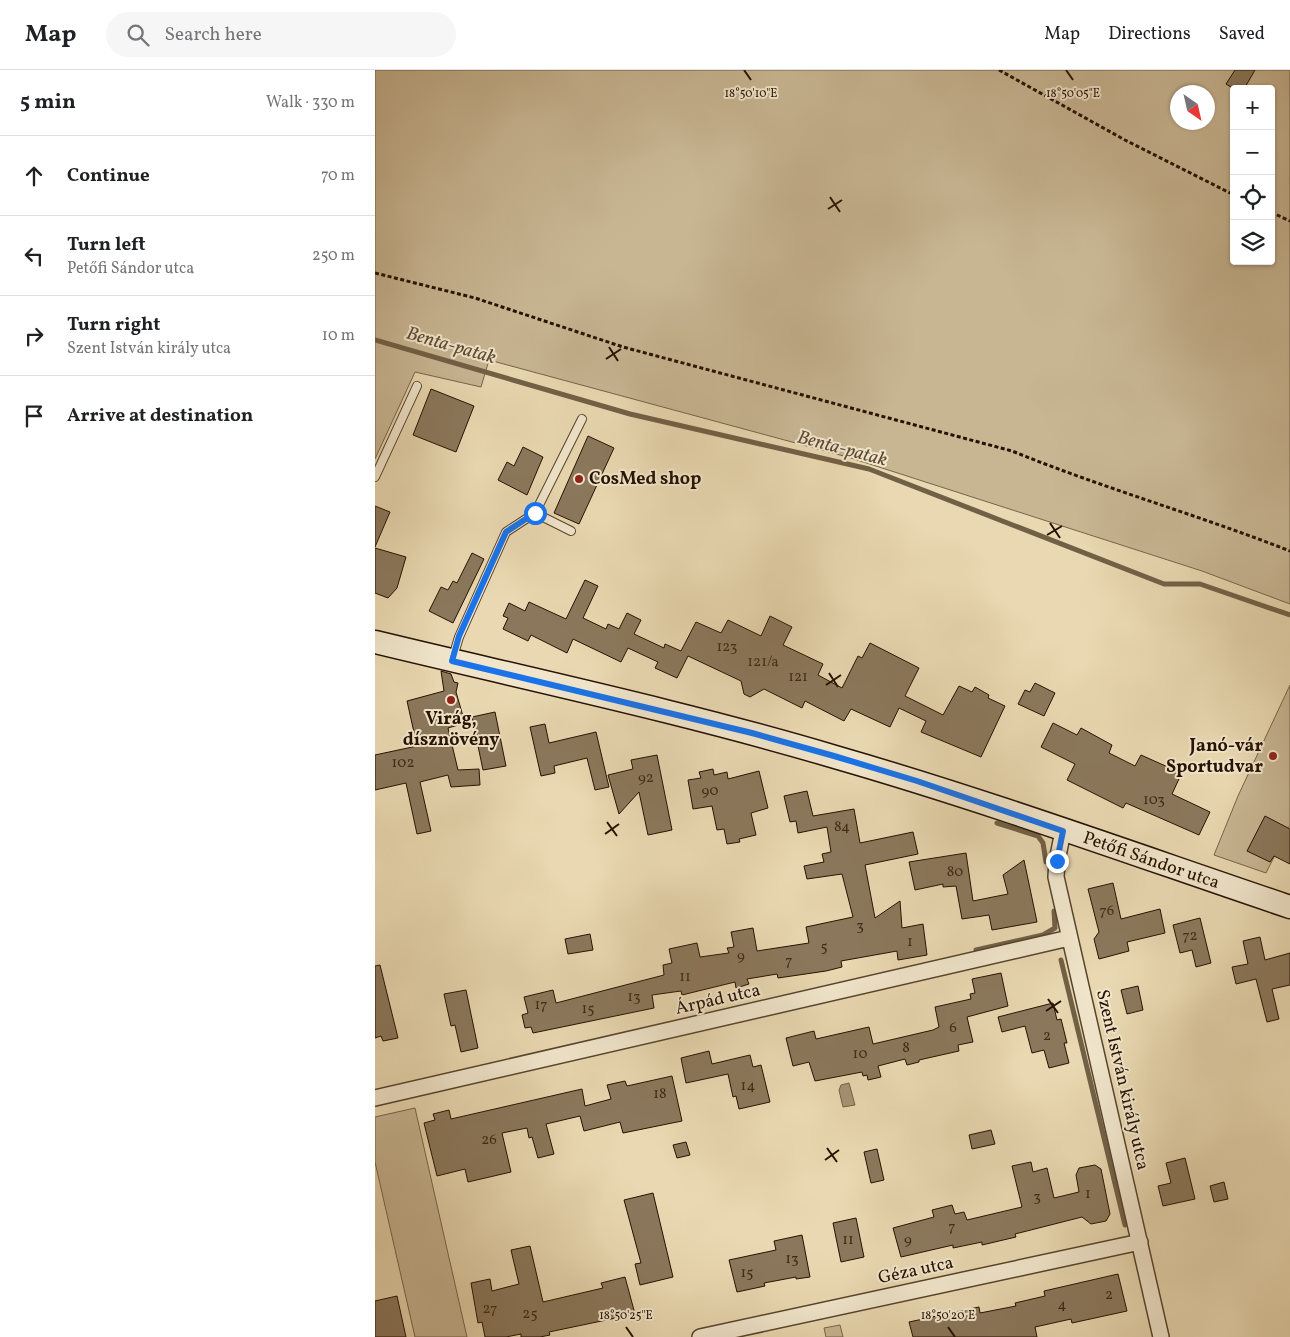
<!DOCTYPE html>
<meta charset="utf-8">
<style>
body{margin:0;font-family:Vollkorn,serif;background:#f6f6f6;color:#202124}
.controls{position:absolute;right:15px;top:15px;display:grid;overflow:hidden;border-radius:5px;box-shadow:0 1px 4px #0004}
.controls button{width:45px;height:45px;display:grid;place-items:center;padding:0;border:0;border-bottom:1px solid #e0e0e0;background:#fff;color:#202124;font:25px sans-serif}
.compass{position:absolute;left:795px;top:15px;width:45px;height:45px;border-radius:50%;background:#fff;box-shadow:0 1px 4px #0004;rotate:146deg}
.stop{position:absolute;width:15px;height:15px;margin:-11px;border:4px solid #1a73e8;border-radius:50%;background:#fff}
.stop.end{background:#1a73e8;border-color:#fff;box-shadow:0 1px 5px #0008}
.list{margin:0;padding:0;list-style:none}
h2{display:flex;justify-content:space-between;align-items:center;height:65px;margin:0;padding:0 20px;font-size:21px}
h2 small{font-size:16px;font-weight:400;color:#757577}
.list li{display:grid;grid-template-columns:32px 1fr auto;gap:15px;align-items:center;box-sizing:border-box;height:80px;padding:0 20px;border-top:1px solid #e0e0e0}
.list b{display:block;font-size:19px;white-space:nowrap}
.list p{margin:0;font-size:16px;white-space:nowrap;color:#757577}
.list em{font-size:16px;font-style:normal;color:#757577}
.icon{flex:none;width:28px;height:28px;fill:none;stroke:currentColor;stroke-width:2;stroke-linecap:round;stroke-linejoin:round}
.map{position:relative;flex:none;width:915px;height:1267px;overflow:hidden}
header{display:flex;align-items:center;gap:30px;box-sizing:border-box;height:70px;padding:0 25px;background:#fff;border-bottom:1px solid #e0e0e0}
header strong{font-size:24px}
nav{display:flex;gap:28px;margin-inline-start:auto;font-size:18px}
.search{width:350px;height:45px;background:#f6f6f6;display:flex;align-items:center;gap:12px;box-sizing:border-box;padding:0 18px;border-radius:28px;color:#757577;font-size:19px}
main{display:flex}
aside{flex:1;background:#fff}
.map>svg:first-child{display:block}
.green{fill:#c8b693;stroke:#76644a;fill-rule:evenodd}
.water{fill:#a69475;stroke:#726046}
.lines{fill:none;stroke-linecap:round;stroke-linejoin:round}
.stream{stroke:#726046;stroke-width:5}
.building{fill:#8b785c;stroke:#251100}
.lane-casing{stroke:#56432c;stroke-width:10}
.street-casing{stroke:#56432c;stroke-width:18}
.secondary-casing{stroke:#251100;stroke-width:25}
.path{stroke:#251100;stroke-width:3;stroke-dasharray:4 2.5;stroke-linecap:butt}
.lane{stroke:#f1e6cc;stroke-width:8}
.street{stroke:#f1e6cc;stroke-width:15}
.secondary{stroke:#f1e6cc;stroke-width:22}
.route{stroke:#1a73e8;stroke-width:6}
.ticks{fill:none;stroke:#251100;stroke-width:2}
.poi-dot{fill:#8f2418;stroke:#f1e6cc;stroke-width:2}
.labels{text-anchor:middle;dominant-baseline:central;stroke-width:4;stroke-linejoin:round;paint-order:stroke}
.number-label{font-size:15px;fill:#3e2b17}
.poi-label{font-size:18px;font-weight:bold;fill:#251100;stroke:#f1e6cc;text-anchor:start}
.street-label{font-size:18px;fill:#251100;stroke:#f1e6cc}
.water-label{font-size:19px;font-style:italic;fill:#5f4c35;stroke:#f1e6cc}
.ticks-label{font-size:12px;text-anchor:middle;fill:#251100;stroke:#f1e6cc;stroke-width:4;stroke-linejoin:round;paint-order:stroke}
</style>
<header>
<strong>Map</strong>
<div class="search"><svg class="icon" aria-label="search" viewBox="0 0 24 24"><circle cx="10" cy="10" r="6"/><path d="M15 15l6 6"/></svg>Search here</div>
<nav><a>Map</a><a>Directions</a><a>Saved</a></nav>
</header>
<main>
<aside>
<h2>5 min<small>Walk · 330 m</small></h2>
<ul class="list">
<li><svg class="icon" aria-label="ahead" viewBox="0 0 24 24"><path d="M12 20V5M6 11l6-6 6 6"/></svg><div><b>Continue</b></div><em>70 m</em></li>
<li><svg class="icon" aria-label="left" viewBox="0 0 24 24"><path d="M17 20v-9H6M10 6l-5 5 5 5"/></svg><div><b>Turn left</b><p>Petőfi Sándor utca</p></div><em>250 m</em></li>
<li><svg class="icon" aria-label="right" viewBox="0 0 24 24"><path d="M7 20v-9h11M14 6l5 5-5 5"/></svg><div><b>Turn right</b><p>Szent István király utca</p></div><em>10 m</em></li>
<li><svg class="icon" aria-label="arrive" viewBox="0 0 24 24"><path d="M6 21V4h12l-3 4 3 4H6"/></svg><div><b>Arrive at destination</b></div></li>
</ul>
</aside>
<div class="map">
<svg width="915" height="1267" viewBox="0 0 915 1267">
<rect width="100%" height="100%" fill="#e9d8b1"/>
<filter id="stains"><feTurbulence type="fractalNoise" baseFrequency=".004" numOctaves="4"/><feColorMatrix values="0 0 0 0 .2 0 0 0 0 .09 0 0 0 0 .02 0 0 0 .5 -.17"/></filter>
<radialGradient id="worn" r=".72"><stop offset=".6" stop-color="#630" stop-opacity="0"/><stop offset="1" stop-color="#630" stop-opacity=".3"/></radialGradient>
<!-- green -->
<path class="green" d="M0 0H915V534L827 501 476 388 114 290 106 317 40 302 0 389ZM859 19H896V191H859ZM802 22H832V52H802Z
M915 615V755L891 803 839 785 863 726Z
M40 1038 92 1267H40L0 1092V1047Z
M465 1255 468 1267H451L449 1258Z"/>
<!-- water -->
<path class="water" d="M474 1013 480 1035 468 1037 464 1020 466 1015Z"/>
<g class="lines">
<!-- stream -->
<path class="stream" d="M0 270 255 344 494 399 789 514H825L915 545
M622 753 663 766 668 773 671 792
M601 880 668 865 680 858 679 841
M686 890 750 1155"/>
</g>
<!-- building -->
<path class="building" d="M860 0H880L869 19H859L851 14Z
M56 319 99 336 81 382 38 365Z
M213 366 239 378 204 454 179 443Z
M148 377 168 387 152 425 123 410 132 392 139 396Z
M0 436 15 442 0 477Z
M0 478 31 487 22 518 13 528 0 523Z
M97 483 109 489 78 553 54 541 66 517 73 520 78 511 82 513Z
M210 510 223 516 208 548 231 559 233 554 244 559 252 543 266 550 259 564 289 578 290 574 306 581 321 552 346 563 353 550 386 566 395 546 417 557 408 575 448 594 443 605 467 618 483 586 487 588 495 573 544 598 530 626 568 645 584 616 597 622 600 617 614 625 613 628 630 636 606 687 546 662 551 651 524 638 515 657 476 639 469 651 430 631 427 638 389 619 375 627 369 624 366 611 313 586 302 608 280 598 283 592 253 578 246 592 198 569 192 583 156 565 153 571 128 559 133 548 128 546 134 533 150 541 154 532 191 549Z
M66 601 76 604 79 612 83 613 81 622 90 653 73 658 83 700 104 699 105 715 76 717 73 705 45 712 56 761 42 764 31 713 0 720V685L42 676 32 631 69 621Z
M660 613 680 623 669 646 643 634 650 620 655 622Z
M120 642 131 696 108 700 97 647Z
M678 653 702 665 706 658 737 675 734 683 760 696 766 685 795 698 797 693 809 698 797 724 835 742 824 765 751 733 748 738 692 710 700 694 666 677Z
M170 654 174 673 221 662 234 717 220 720 212 688 179 696 180 703 166 706 155 657Z
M282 685 297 760 273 765 264 722 244 744 233 705 258 699 256 690Z
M338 699 339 705 352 702 353 709 384 701 393 738 376 743 381 765 364 769 365 772 352 774 349 759 342 760 337 736 318 739 313 710 326 708 324 702Z
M432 721 438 746 479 739 485 773 538 762 543 784 490 795 500 848 525 831 527 858 548 854 552 885 523 890 522 881 466 891 467 897 451 901 403 908 402 904 372 909 374 914 361 918 360 912 307 925 306 921 277 925 279 938 158 963 156 957 150 958 147 945 153 943 149 927 178 920 181 933 289 905 288 895 297 893 294 879 322 873 325 887 354 883 352 878 359 877 356 862 378 858 382 881 434 873 431 857 478 847 467 804 432 809 429 796 449 792 447 784 456 782 452 757 423 763 421 751 415 752 409 726Z
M890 746 915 759V794L899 786 895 792 872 781Z
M591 783 598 831 633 824 628 805 649 790 662 852 617 860 614 845 587 849 581 816 568 817V814L540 820 534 792Z
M738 813 746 849 785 839 790 863 752 872 754 881 724 889 719 869 724 862 713 819Z
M825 848 836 893 821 897 817 880 805 883 798 855Z
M215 864 218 880 193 884 190 869Z
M885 867 890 890 915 883V915L897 919 904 949 892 952 881 909 861 914 857 897 873 894 868 871Z
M5 895 23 968 8 971 6 966 0 968V896Z
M626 903 633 936 592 947 598 972 583 975 584 981 544 990V992L532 995 530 989 503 996 506 1007 493 1010 492 1005 488 1006 487 1002 440 1011 434 992 418 996 411 968 439 961 441 969 494 957 498 974 558 960 564 957 560 937 596 929 595 924 600 923 597 909Z
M763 916 768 940 752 944 746 920Z
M91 920 103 978 86 982 80 955 76 956 69 924Z
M678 933 682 950 686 949 692 973H689L694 993 674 998 669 980 657 983 650 956 627 962 623 947Z
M334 981 337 994 375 985 378 997 386 995 395 1032 364 1039 361 1026 358 1027 353 1004 311 1013 306 988Z
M297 1006 307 1051 248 1063 245 1052 209 1061 205 1046 171 1054 179 1084 163 1088 157 1067 154 1068 152 1058 127 1063 136 1102 93 1112 90 1099 62 1106 49 1053 60 1050 58 1044 74 1040 76 1049 207 1019 210 1036 236 1029 232 1015 250 1011 252 1016Z
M616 1060 620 1074 597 1079 594 1065Z
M311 1072 315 1085 302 1088 298 1075Z
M502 1079 509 1110 496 1113 489 1082Z
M810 1088 820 1129 788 1136 783 1116 796 1113 791 1093Z
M656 1092 658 1102 672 1098 679 1128 704 1122 701 1105 704 1098 720 1095 726 1099 735 1144 731 1151 716 1154 707 1147 640 1164 641 1167 607 1175V1172L578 1178V1175L526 1187 518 1158 559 1147 557 1140 577 1135 580 1144 589 1142 592 1150 647 1137 637 1096Z
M849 1112 853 1129 839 1132 835 1116Z
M278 1123 298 1207 265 1215 260 1194 266 1193 249 1130Z
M481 1148 489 1187 466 1192 458 1153Z
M427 1165 435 1207 421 1209V1207L389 1213 390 1216 362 1222 354 1190 401 1180 399 1171Z
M155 1176 168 1232 228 1218 226 1213 250 1207 260 1244 174 1262 175 1265 165 1267H146V1264L131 1267H110L107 1252 103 1253 96 1213 115 1209 117 1221 144 1214 136 1180Z
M743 1204 752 1241 697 1253 696 1249 660 1257 662 1267H538L534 1252 604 1237 605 1243 641 1236 640 1233 670 1226 669 1221Z
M22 1226 31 1267H0V1231Z"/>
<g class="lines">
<!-- lane casing -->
<g class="lane-casing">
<path id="lane" d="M0 407 42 316
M160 443 196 461
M78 587 84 567 131 462 160 443 207 349"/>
</g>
<!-- street casing -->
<g class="street-casing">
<path id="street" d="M688 761 682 791 681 807 786 1267
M0 1028 694 868
M325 1267 765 1172"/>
</g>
<!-- secondary casing -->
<g class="secondary-casing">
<path id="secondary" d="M0 572C153 609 309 642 460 687 613 731 764 786 915 837"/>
</g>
<!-- path -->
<path class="path" d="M624 0 750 70 859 125
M896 142 915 151
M0 203 100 228 248 277 637 381C728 418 823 445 915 481"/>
<!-- lane -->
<use href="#lane" class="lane"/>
<!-- street -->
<use href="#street" class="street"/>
<!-- secondary -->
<use href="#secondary" class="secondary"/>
</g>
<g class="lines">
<!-- route -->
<path class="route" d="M160 443 131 462 84 566 77 591 377 663 459 686 542 711 688 761 682 791"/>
</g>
<!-- ticks -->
<path class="ticks" d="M369 0 376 10M691 0 698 10M455 127 465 142M453 139 467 130M234 277 243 291M231 289 246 279M675 453 685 468M672 465 687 456M454 603 463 617M451 615 466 605M232 752 242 766M230 764 244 754M673 929 683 943M671 941 686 931M452 1078 462 1092M450 1090 464 1080M251 1257 258 1267M573 1257 580 1267"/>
<!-- markers -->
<g class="poi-dot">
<circle cx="204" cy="409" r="5"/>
<circle cx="76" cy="630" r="5"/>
<circle cx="898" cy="686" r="5"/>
</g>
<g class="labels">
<!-- number labels -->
<g class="number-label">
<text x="352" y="577">123</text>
<text x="388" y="592">121/a</text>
<text x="423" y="607">121</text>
<text x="28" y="693">102</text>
<text x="271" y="708">92</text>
<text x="335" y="721">90</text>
<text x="779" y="730">103</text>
<text x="467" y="757">84</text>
<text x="580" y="802">80</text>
<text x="732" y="841">76</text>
<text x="485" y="856">3</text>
<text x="815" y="866">72</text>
<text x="535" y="872">1</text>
<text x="449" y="877">5</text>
<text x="366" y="886">9</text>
<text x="414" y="891">7</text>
<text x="310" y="907">11</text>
<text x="259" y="927">13</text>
<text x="166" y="935">17</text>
<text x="213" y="939">15</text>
<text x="578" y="958">6</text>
<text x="672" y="966">2</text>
<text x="531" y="978">8</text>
<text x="485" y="984">10</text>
<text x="373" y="1016">14</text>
<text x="285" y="1024">18</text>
<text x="114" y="1070">26</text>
<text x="713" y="1124">1</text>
<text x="662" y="1127">3</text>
<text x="577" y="1157">7</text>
<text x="473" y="1170">11</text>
<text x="533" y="1170">9</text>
<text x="417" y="1189">13</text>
<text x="372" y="1203">15</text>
<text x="734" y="1225">2</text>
<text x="687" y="1235">4</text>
<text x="115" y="1239">27</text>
<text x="155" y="1244">25</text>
</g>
<!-- poi labels -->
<g class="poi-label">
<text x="214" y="409">CosMed shop</text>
<text x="76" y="649" text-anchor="middle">Virág,<tspan x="76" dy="21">dísznövény</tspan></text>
<text x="888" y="676" text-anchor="end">Janó-vár<tspan x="888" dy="21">Sportudvar</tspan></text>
</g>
<!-- street labels -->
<g class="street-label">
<text transform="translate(776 791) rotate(19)">Petőfi Sándor utca</text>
<text transform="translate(343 930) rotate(-13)">Árpád utca</text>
<text transform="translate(747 1010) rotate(77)">Szent István király utca</text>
<text transform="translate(541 1201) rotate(-12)">Géza utca</text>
</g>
<!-- water labels -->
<g class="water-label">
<text transform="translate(76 276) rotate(16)">Benta-patak</text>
<text transform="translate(467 379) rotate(15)">Benta-patak</text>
</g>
</g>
<g class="ticks-label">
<text x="376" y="27">18°50'10"E</text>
<text x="698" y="27">18°50'05"E</text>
<text x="251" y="1249">18°50'25"E</text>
<text x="573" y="1249">18°50'20"E</text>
</g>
<rect width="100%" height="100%" filter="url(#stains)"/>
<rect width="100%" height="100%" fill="url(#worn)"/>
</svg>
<div class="controls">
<button>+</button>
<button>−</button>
<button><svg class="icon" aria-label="locate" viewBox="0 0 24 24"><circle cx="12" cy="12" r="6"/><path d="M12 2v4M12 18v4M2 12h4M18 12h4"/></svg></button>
<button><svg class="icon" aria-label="layers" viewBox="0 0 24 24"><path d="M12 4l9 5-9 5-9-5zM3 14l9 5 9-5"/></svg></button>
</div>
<svg class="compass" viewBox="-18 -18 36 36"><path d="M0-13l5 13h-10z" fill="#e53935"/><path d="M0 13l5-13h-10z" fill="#757577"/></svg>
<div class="stop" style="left:160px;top:443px"></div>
<div class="stop end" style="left:682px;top:791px"></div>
</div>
</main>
